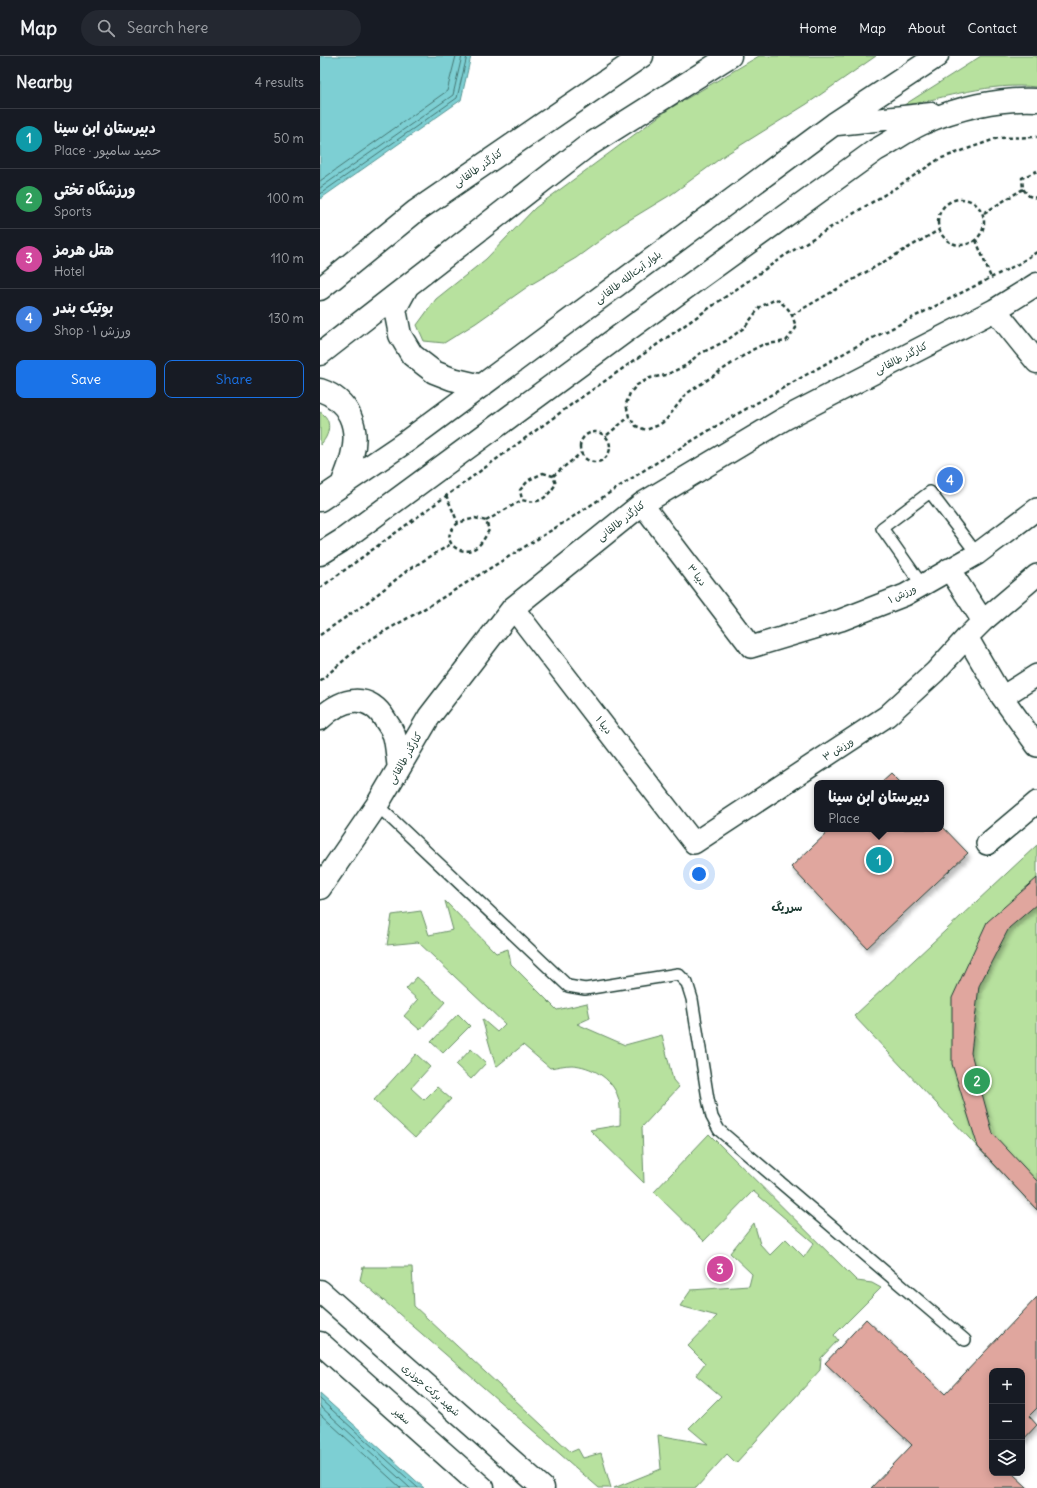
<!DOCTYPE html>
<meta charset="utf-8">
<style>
body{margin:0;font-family:Delius,"Playpen Sans Arabic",sans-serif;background:#242831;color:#f1f3f6}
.controls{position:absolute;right:12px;bottom:12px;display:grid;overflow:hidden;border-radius:8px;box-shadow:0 2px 10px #0003}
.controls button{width:36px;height:36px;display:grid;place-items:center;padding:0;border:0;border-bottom:1px solid #363941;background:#171b24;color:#f1f3f6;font:20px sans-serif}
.you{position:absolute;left:379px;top:818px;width:14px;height:14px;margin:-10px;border:3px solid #fff;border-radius:50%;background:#1a73e8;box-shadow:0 0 0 6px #1a73e833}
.badge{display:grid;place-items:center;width:26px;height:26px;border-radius:50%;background:#1a73e8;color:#fff;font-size:13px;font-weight:700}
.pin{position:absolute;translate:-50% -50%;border:2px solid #fff;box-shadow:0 1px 4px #0006}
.popup{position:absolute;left:494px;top:724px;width:130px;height:52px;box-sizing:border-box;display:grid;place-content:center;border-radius:8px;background:#171b24;filter:drop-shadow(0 1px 3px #0005);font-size:13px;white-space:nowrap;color:#9ea1a6}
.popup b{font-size:15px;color:#f1f3f6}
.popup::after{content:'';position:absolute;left:50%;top:100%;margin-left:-8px;border:8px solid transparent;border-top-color:#171b24}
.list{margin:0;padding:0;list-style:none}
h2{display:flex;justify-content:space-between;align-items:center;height:52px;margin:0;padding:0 16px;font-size:17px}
h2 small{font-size:13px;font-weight:400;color:#9ea1a6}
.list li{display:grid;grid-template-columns:26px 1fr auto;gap:12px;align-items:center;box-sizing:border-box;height:60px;padding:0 16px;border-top:1px solid #363941}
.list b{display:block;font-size:15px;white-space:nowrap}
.list p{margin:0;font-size:13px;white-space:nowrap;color:#9ea1a6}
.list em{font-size:13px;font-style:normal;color:#9ea1a6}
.actions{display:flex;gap:8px;padding:12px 16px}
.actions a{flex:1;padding:9px 0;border:1px solid #1a73e8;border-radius:8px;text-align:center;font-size:14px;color:#1a73e8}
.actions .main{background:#1a73e8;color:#fff}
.icon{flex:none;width:22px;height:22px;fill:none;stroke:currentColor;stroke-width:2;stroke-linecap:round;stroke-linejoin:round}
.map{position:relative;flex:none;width:717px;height:1432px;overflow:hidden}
header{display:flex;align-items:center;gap:24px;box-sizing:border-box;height:56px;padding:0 20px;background:#171b24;border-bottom:1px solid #363941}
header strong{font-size:19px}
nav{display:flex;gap:22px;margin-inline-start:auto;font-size:14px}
.search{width:280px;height:36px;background:#242831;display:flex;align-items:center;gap:10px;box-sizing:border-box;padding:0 14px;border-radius:22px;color:#9ea1a6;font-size:15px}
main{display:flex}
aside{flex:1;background:#171b24}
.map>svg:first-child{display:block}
.green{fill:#b7e19e;stroke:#6b8f69}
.water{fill:#7dcfd3;stroke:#579593}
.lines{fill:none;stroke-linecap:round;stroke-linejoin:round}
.shore{stroke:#457774;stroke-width:1}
.building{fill:#e0a69e;stroke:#1f3d34;filter:url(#shadow)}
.lane-casing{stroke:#1f3d34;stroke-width:14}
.street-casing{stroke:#1f3d34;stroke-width:24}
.secondary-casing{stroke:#1f3d34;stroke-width:25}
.primary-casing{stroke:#1f3d34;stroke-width:25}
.path{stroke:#1f3d34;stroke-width:2.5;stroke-dasharray:4 3;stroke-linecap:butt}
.lane{stroke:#fff;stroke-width:11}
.street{stroke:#fff;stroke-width:21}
.secondary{stroke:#fff;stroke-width:22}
.primary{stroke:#fff;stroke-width:22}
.labels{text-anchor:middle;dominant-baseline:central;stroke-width:3;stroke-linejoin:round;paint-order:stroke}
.street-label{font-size:10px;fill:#1f3d34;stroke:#fff}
.neighbourhood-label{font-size:11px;font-weight:bold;fill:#1f3d34;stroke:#fff}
</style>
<header>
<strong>Map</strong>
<div class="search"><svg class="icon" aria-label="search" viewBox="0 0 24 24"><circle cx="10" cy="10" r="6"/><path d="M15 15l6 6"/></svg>Search here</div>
<nav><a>Home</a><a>Map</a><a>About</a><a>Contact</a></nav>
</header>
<main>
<aside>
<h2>Nearby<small>4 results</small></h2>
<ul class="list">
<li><span class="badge" style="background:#0f9aa8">1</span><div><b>دبیرستان ابن سینا</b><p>Place · حمید سامپور</p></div><em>50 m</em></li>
<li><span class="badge" style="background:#2e9e5b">2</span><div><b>ورزشگاه تختی</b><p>Sports</p></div><em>100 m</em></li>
<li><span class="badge" style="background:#d1479c">3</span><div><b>هتل هرمز</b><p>Hotel</p></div><em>110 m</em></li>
<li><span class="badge" style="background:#3f7fe0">4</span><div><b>بوتیک بندر</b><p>Shop · ورزش ۱</p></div><em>130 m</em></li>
</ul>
<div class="actions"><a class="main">Save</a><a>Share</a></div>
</aside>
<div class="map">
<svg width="717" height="1432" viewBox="0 0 717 1432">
<defs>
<filter id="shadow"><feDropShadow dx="2.5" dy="4.5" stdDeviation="2" flood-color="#0004"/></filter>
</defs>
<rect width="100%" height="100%" fill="#fff"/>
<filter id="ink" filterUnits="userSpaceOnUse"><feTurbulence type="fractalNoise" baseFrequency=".025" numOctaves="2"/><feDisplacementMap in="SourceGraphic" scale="8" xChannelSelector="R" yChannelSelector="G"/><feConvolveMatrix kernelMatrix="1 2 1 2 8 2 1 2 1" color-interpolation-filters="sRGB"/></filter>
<g filter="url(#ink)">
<!-- green -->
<path class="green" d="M439 0H556L487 48 405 99 352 138 301 169 256 202 210 229 156 267 124 287 104 285 97 269 116 243 166 203 215 152 349 53Z
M661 0H717V31C671 26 625 41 581 51Z
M0 356C13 363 10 380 0 389Z
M717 789V1154L534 960Z
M125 845 176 897 188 893 191 908 237 954 267 947 270 962 257 968 305 989 342 979 353 1024 359 1031 322 1071 324 1127 270 1074 300 1069C300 1060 301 1049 298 1041 292 1022 271 1010 252 1009 244 1009 237 1011 230 1012L203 989 176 1011 162 963 177 976 185 968 98 886 67 889 72 859 101 855 109 879 133 874Z
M97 921 125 946 100 974 84 960 98 944 86 933Z
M138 958 150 970 123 997 111 986Z
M151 993 166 1007 151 1023 136 1009Z
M96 998 110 1011 91 1032 104 1044 117 1031 131 1043 95 1082 54 1044Z
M389 1078 537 1225 552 1227 561 1232 514 1279 518 1284 501 1302 500 1314 416 1407 407 1398 376 1432H294L341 1413 338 1379 388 1388 369 1372 401 1340 376 1319 385 1307 368 1290 397 1260 360 1250 371 1234 429 1230 432 1218 410 1197 434 1167 440 1188 450 1199 466 1183 484 1201 494 1187 433 1135 384 1185 334 1136Z
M43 1211H92L94 1250 251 1396 258 1393 263 1402 281 1397 291 1432H279L40 1224Z"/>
<!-- water -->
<path class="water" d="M0 0H151L141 44 0 143Z
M0 1338 104 1432H0Z"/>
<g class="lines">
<!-- shore -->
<path class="shore" d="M0 125 127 35 136 0
M0 132 133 39 142 0
M0 138 137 42 147 0
M0 1343 98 1432
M0 1350 90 1432
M0 1358 81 1432"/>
</g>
<!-- building -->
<path class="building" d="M571 717 581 727H560Z
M621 769 648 797 547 892 471 811 511 773H621Z
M717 822V848L689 872 659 930 651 997 673 1078 717 1125V1154L658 1091 632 1008V942L667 866Z
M717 1241V1352L709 1360 717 1369 702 1385V1315H672V1417H692L708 1432H551L592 1389 505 1307 546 1263 625 1338Z"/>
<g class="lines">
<!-- lane casing -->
<g class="lane-casing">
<path id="lane" d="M602 529 562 472 610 436 657 498
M57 749 248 930 265 933 358 918 367 927 372 943 388 1043 392 1061 399 1074 645 1284"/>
</g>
<!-- street casing -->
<g class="street-casing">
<path id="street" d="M322 448 431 591 521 564 585 539 657 498 717 453
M629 513 663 565 647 581 682 641 717 690
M193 552 374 787 567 660 615 616 647 581
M663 565 717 519
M682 641 717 619
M667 788 717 746"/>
</g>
<!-- secondary casing -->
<g class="secondary-casing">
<path id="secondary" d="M0 233 96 155 322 0
M675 254 717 306
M0 663C22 642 48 635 66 665 69 669 72 674 74 679 77 689 77 701 79 712
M0 832 57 749 109 661 193 552 322 448 464 363 675 254 717 228
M0 1235 223 1432
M0 1287 163 1432"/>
</g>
<!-- primary casing -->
<g class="primary-casing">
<path id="primary" d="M517 68 612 58
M87 231 75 253 80 279 92 299 114 316 132 323 162 330
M0 298 266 91 410 0
M0 334C29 344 40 371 32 400 30 410 25 420 22 429
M0 444 87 385 514 68 617 0
M0 498 21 485 302 278 556 94C571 86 586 75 601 68 636 52 679 42 717 44"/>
</g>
<!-- path -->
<path class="path" d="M717 115 702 122 703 133 709 140 717 142
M618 166a23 23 0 1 1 46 0a23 23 0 1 1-46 0Z
M664 157 703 133
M656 184 671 222
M456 243C470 253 472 256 476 272L466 285 442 289 432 294 366 338 346 364 339 369 326 374 316 370 309 361 306 348 310 337 317 329 330 322 346 319 365 310 379 298 406 285 425 271 440 251Z
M472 259 619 174
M260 391a15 15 0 1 1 30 0a15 15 0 1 1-30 0Z
M287 379 309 361
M223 417 233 420 236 428C226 442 220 449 202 444L200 434 209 424Z
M233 420 261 397
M126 439 138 467
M155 462 166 465 169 474C166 479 163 486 158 490 143 504 116 485 137 468 142 465 149 464 155 462Z
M166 465 202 444
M0 532 259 343 464 200 577 131 619 103 678 82 717 81
M0 579 45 548 88 514 131 488
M0 625 44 587 109 550 248 464 326 413 398 369 535 291 698 208 717 196"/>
<!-- lane -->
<use href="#lane" class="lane"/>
<!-- street -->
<use href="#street" class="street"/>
<!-- secondary -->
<use href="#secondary" class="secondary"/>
<!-- primary -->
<use href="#primary" class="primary"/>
</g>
</g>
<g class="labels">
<!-- street labels -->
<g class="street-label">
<text transform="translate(158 112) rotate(-35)">کنارگذر طالقانی</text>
<text transform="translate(308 221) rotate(-37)">بلوار آیت‌الله طالقانی</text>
<text transform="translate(581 302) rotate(-27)">کنارگذر طالقانی</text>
<text transform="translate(301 465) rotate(-38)">کنارگذر طالقانی</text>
<text transform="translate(377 519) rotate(53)">دیبا ۳</text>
<text transform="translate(582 538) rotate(-26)">ورزش ۱</text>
<text transform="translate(284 669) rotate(52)">دیبا ۱</text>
<text transform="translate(518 693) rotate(-33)">ورزش ۳</text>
<text transform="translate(85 702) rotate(-60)">کنارگذر طالقانی</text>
<text transform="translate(111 1334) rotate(41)">شهید برکت جوذری</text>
<text transform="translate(82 1360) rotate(42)">سفیر</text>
</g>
<!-- neighbourhood labels -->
<g class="neighbourhood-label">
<text x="467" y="851">سرریگ</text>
</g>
</g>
</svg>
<div class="controls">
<button>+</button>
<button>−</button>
<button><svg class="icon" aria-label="layers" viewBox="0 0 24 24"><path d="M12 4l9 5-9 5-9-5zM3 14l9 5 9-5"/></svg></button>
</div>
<div class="you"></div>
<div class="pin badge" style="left:559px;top:804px;background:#0f9aa8">1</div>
<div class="popup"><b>دبیرستان ابن سینا</b>Place</div>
<div class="pin badge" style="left:657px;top:1025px;background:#2e9e5b">2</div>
<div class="pin badge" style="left:400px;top:1213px;background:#d1479c">3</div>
<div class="pin badge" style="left:630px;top:424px;background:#3f7fe0">4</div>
</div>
</main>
